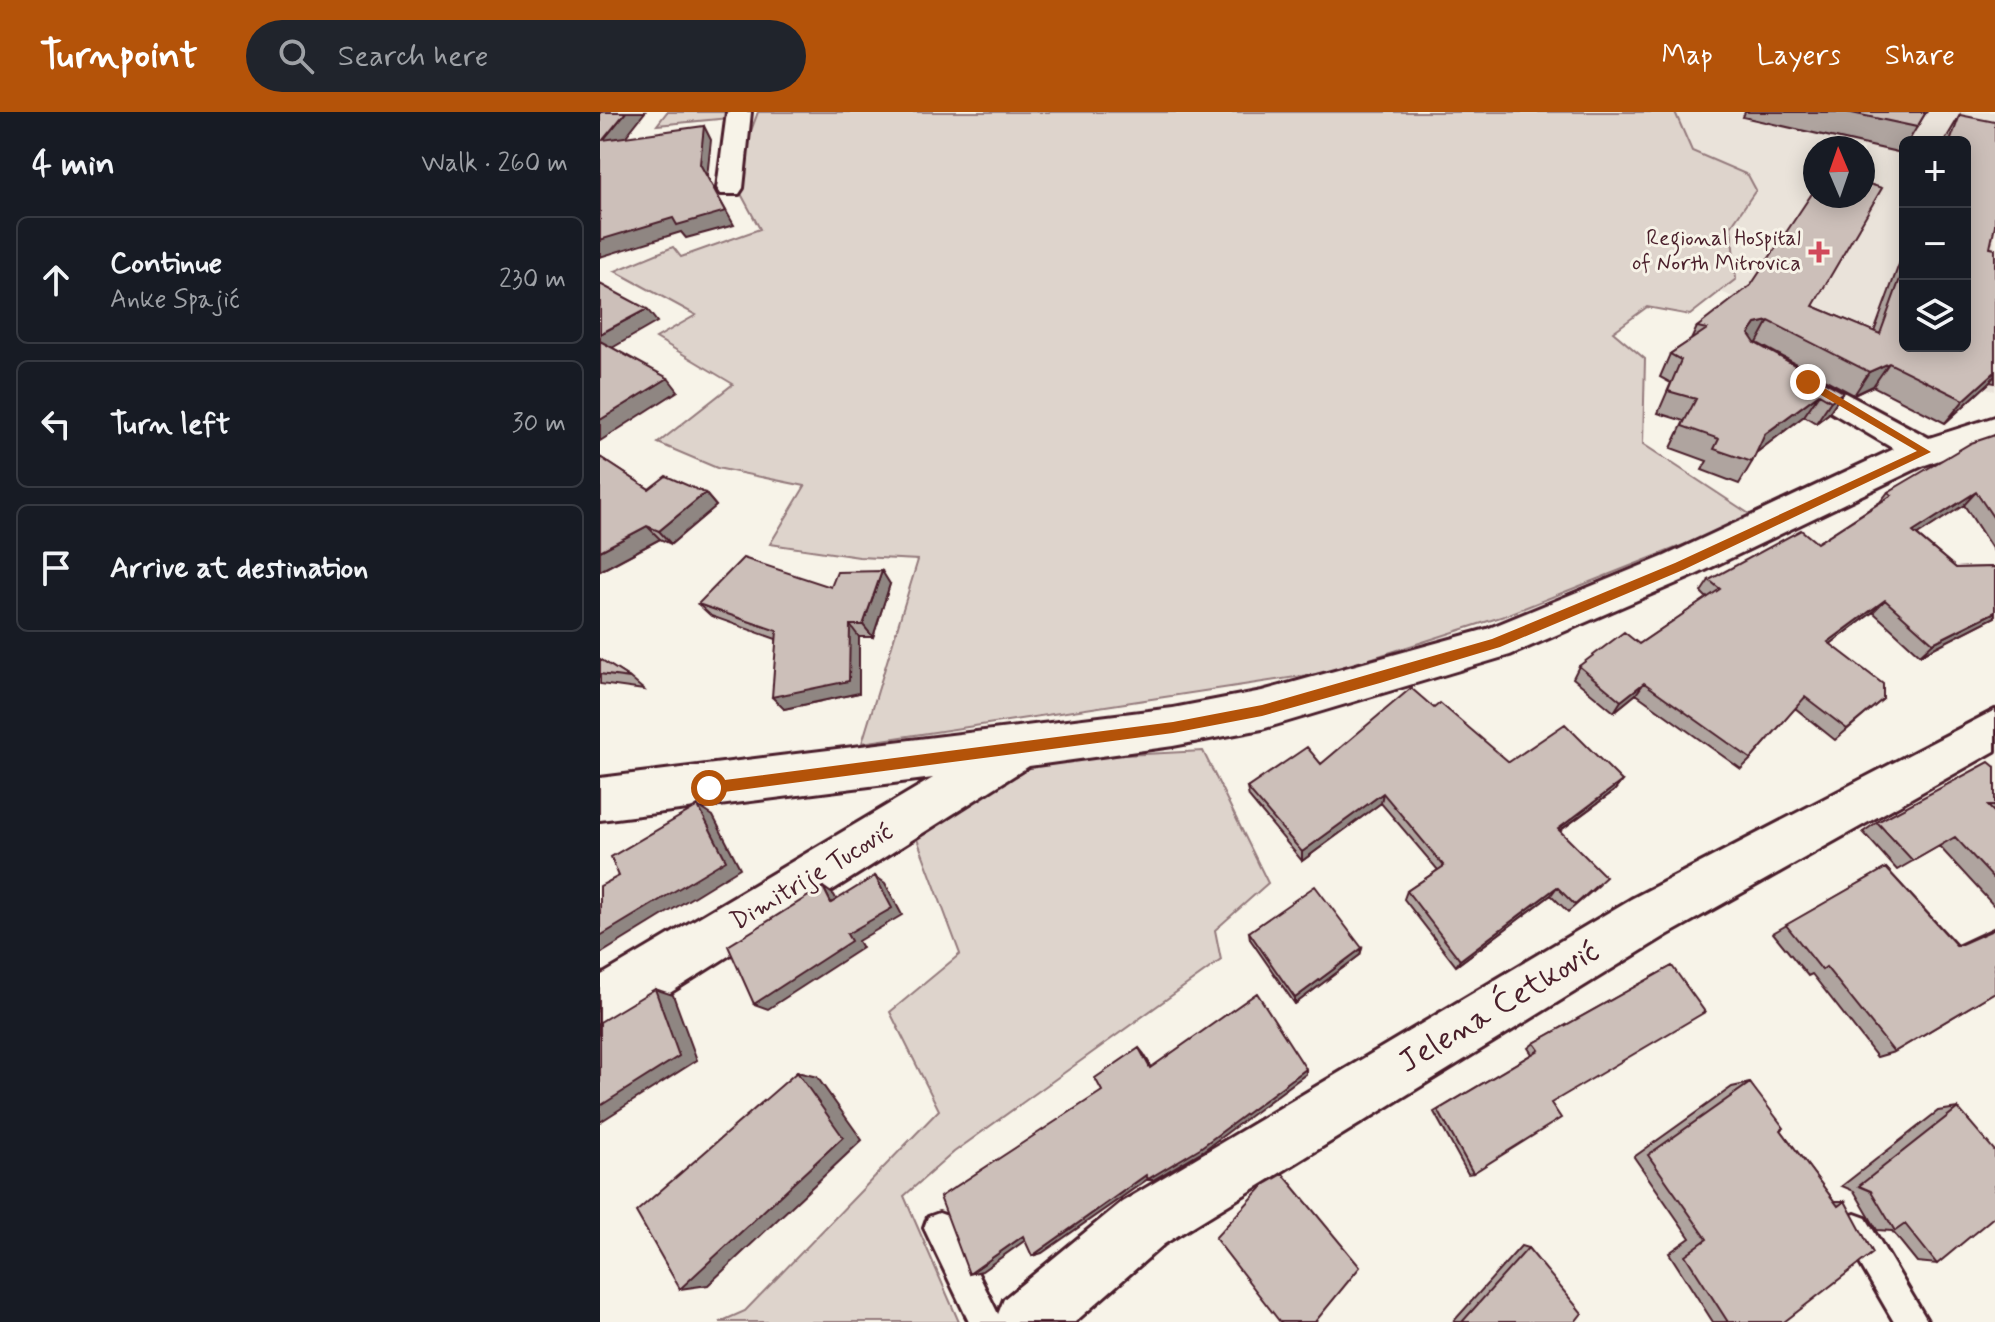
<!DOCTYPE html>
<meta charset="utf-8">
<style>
body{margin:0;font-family:Mynerve,sans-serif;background:#20242c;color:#f1f3f6}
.controls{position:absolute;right:24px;top:24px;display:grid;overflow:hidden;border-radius:12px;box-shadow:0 4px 20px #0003}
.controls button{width:72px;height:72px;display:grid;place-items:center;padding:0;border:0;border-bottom:2px solid #363941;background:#171b24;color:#f1f3f6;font:40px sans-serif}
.compass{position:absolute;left:1203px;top:24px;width:72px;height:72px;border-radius:50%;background:#171b24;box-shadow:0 4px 20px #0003;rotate:358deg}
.stop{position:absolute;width:24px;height:24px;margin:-18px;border:6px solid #b45309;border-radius:50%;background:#fff}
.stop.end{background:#b45309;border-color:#fff;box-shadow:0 2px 8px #0008}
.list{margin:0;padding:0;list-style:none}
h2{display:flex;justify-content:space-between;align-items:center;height:104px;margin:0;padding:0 32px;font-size:34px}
h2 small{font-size:26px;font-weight:400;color:#9ea1a6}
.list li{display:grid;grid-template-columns:52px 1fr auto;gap:24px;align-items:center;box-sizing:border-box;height:128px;margin:0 16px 16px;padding:0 16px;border:2px solid #363941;border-radius:12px}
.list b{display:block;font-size:30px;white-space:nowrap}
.list p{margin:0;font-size:26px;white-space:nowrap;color:#9ea1a6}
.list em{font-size:26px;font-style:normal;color:#9ea1a6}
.icon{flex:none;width:44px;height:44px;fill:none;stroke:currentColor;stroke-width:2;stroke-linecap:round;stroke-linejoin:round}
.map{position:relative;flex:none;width:1395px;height:1210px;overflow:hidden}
header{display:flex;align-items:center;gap:48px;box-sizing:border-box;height:112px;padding:0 40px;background:#b45309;color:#fff}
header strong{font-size:38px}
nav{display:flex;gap:44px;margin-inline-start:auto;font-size:28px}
.search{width:560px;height:72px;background:#20242c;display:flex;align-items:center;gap:20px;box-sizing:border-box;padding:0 28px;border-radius:44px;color:#9ea1a6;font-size:30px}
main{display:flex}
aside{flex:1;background:#171b24}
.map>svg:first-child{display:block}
.built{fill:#eae3da;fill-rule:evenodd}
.green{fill:#ded4cc;stroke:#947a7c;stroke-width:2}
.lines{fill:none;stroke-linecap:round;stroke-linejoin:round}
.lane-casing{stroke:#4a1f2b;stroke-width:6}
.street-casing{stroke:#4a1f2b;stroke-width:6}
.lane{fill:#f7f3e8;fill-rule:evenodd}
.street{fill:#f7f3e8;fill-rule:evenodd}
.wall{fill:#afa49f;stroke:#4a1f2b;stroke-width:2}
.shaded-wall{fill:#8f8682;stroke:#4a1f2b;stroke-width:2}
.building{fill:#ccbfb9;stroke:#4a1f2b;stroke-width:2}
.route{fill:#b45309}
.poi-dot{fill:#d1495b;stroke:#f7f3e8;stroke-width:3}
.labels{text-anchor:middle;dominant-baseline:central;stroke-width:6;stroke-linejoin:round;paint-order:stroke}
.far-poi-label{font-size:22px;fill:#4a1f2b;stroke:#f7f3e8;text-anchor:end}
.street-label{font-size:26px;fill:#4a1f2b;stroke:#f7f3e8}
.near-street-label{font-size:32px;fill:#4a1f2b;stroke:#f7f3e8}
</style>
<header>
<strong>Turnpoint</strong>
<div class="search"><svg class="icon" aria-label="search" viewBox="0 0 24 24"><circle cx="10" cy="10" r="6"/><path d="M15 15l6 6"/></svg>Search here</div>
<nav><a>Map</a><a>Layers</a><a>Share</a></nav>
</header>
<main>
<aside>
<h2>4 min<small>Walk · 260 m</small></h2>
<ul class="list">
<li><svg class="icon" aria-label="ahead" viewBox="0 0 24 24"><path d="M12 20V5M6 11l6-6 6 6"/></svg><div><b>Continue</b><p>Anke Spajić</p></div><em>230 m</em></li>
<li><svg class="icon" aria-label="left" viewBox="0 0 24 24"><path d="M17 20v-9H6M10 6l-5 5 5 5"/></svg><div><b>Turn left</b></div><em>30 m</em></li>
<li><svg class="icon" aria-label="arrive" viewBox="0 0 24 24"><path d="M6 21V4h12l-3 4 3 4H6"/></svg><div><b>Arrive at destination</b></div></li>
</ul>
</aside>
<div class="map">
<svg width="1395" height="1210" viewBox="0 0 1395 1210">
<rect width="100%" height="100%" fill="#f7f3e8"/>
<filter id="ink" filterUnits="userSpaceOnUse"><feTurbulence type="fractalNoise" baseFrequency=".0125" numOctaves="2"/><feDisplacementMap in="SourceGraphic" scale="16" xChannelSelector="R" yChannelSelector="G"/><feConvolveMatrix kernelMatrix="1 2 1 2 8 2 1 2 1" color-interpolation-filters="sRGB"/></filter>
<g filter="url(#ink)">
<!-- built -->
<path class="built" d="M1075 0H1395V279L1183 206 1121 180 1136 167 1131 114 1148 63 1092 39ZM1305 30H1365V234H1305ZM1215 36H1263V84H1215Z"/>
<!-- green -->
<path class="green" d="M67 0H131L129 6 57 13Z
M158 0H1075L1092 39 1148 63 1156 78 1131 114 1136 167 1090 203 1047 195 1013 220 1045 247 1043 332 1154 405 904 504 729 560 262 631 318 448 259 445 170 432 205 374 117 356 58 331 133 272 56 226 96 203 15 159 73 135 81 145 160 117 140 80 151 19Z
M603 639 668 771 615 818 621 848 354 1040 304 1084 359 1210H120L145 1199 339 998 290 900 360 842 314 719 422 656 505 644Z"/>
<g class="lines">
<!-- lane casing -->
<g class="lane-casing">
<path id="lane" d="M339 1101 350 1105 402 1210H369L324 1116 328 1105Z
M1255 1102 1266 1106 1328 1210H1294L1240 1117 1244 1106Z"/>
</g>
<!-- street casing -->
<g class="street-casing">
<path id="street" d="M127 0H151L143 76 139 82H121L117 76Z
M1187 250 1329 326 1395 305V329L1322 354 1093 464 910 543 662 617 573 634 429 654 19 913 0 921V864L333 666 0 708V666L573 596 662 579 887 517 1065 444 1294 337 1175 267 1171 260 1175 253Z
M1395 598V639L1067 823 564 1132 475 1210H395L404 1187 522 1090 1031 787Z"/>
</g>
<!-- lane -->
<use href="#lane" class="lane"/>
<!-- street -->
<use href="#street" class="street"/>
</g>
<!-- wall -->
<path class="wall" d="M1145 0H1326L1308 30H1305V35L1302 41 1143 5Z
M1360 3 1390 136 1395 137V271L1390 270 1345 311 1273 274 1254 283 1157 231 1156 232 1243 280 1228 302 1216 311 1204 304 1157 340 1152 350 1139 372 1102 358 1107 349 1071 336 1084 309 1058 301 1071 271 1060 265 1070 242 1091 228 1097 215 1213 194 1274 220 1305 136V234L1365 30H1344Z
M1395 323V441L1364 393 1317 423 1356 456 1395 455V505L1320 543 1273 500 1230 532 1283 587 1235 628 1195 596 1151 647 1141 657 1036 582 1014 600 973 566 979 554 1039 532 1107 486 1101 480 1109 468 1217 431 1280 390 1288 380Z
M0 345 49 377 105 381 116 394 71 432 60 427 0 459Z
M290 472 273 525H259V581L184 597 176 527 111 504 98 492 231 475Z
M0 547 30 566 44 578 0 572Z
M909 650 1022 669 1014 679 960 719 999 773 968 800 951 783 856 854 804 787 807 779 838 758 781 691 702 749 649 685 647 676 721 652Z
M1395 655V795L1339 734 1297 758 1263 720 1277 710Z
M1286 756 1357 833 1395 815V880L1294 940 1277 945 1212 862 1208 864 1173 821Z
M649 820 762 836 760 843 695 892 650 827Z
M1072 854 951 991 873 1061 868 1062 834 1000 932 942 928 936 934 931Z
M1150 971 1181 1018 1234 1089H1245L1184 1210H1113L1069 1141 1090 1126 1034 1045 1132 975Z
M1358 996 1337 1152 1317 1150 1292 1119 1277 1118 1254 1079 1242 1074 1338 999Z
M921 1134 928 1136 975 1210H853Z"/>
<!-- shaded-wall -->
<path class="shaded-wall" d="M26 0H45L12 42 3 28Z
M104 14 111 28 107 65 134 113 86 126 81 120 0 145V128Z
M47 197 57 210 5 240 0 233V222Z
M1169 209 1157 231 1144 234 1149 222 1156 212Z
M1289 251 1273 274 1254 283 1269 260Z
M1395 260V263L1390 270 1345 311 1364 288Z
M68 266 78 279 0 329V308Z
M1243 280 1228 302 1216 311 1231 289Z
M1219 282 1204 304 1152 344 1165 322Z
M1376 380 1364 393 1302 433 1313 420Z
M105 381 116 394 71 432 59 419Z
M47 414 60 427 0 459V439Z
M282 459 290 472 273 525 263 513Z
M1285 488 1273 500 1217 542 1228 530Z
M1395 500V505L1320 543 1333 531Z
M250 513 259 525V581L184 597 172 585Z
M1044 571 1036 582 1014 600 1021 589Z
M1022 669 1014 679 951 725 958 717Z
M783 681 781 691 702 749V740Z
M98 694 113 704 140 756 0 842V824Z
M275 764 285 771 302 803 258 829 262 836 168 897 154 892 247 822Z
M223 775 234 783 242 798 231 791Z
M957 775 951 783 856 854 860 848Z
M762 836 760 843 695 892V886Z
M55 877 73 883 97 948 0 1010V994Z
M539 936 544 942 555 961 550 956Z
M706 957V962L604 1038 553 1068 548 1067Z
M197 960 217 965 262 1028 108 1173 80 1177Z
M546 1063 552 1064 442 1141 432 1144Z
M434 1122 382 1159 369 1162 423 1124Z"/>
<!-- building -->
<path class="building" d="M0 0H26L3 28 104 14 100 52 126 99 77 113 73 106 0 128Z
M1247 0H1326L1317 15Z
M1360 3 1395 10V113L1390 136 1395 137V260L1364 288 1289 251 1269 260 1169 209 1156 212 1149 222 1155 231 1243 280 1231 289 1219 282 1165 322 1152 350 1114 337 1119 327 1082 314 1096 287 1068 279 1081 248 1070 242 1107 217 1097 215 1151 173 1215 77V84H1263V70L1282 76 1213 194 1280 222 1305 153V234H1365V30H1350Z
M0 172 47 197 0 222Z
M0 229 68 266 0 308Z
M1395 323V408L1376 380 1313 420 1356 456 1395 455V500L1333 531 1285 488 1228 530 1283 572V587L1247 617 1205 585 1151 647 1044 571 1021 589 979 554 1024 520 1039 532 1120 477 1109 468 1201 418 1217 431 1292 383 1288 380 1371 331Z
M0 345 49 377 66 364 105 381 59 419 47 414 0 439Z
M143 446 231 475 237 460 282 459 263 513H250L249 569 172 585 177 519 98 492Z
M0 547 30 566 0 562Z
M811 576 834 596 840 591 909 650 965 612 1022 669 958 717 1006 765 975 793 957 775 860 848 807 779 844 754 783 681 702 740 647 676 707 635 721 652Z
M1389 650 1395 655V694H1388L1395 701V768L1355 725 1313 749 1277 710Z
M98 694 126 748 0 824V774L19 764 11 745Z
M1286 756 1357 834 1395 817V880L1294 940 1226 855 1222 858 1186 813Z
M275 764 292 796 247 822 251 829 154 892 128 834 223 775 231 791Z
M715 774 762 836 695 886 649 820Z
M1072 854 1105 900 951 991 961 1006 873 1061 838 998 939 938 934 931Z
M55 877 79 944 0 994V910Z
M657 881 706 957 600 1036 548 1067 546 1063 432 1144 423 1124 369 1162 340 1085 502 979 495 966 539 936 550 956Z
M197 960 243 1025 80 1177 36 1100Z
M1150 971 1184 1016 1181 1018 1238 1094 1245 1089 1273 1141 1184 1210H1128L1085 1143 1107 1127 1048 1043Z
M1358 996 1395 1039V1104L1337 1152 1305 1112 1295 1119 1271 1079 1259 1074Z
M683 1062 760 1155 715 1210H680L615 1126 664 1073Z
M928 1136 982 1201 975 1210H862Z"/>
</g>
<!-- route -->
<path class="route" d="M1204 268H1211L1331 340 1083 458 900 535 780 571 662 604 573 621 109 682 102 676 109 670 573 610 662 593 892 527 1075 451 1317 339 1204 273Z"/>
<!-- markers -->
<path class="poi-dot" d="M1215 128h8v8h8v8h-8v8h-8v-8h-8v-8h8z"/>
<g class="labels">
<!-- far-poi labels -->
<g class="far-poi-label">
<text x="1201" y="127">Regional Hospital<tspan x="1201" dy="25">of North Mitrovica</tspan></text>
</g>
<!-- street labels -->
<g class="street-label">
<text transform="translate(212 765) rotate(-31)">Dimitrije Tucović</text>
</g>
<!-- near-street labels -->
<g class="near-street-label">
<text transform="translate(899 895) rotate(-31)">Jelena Ćetković</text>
</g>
</g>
</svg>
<div class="controls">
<button>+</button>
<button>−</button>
<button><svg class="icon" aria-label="layers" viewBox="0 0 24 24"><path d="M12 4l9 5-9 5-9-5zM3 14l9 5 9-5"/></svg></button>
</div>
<svg class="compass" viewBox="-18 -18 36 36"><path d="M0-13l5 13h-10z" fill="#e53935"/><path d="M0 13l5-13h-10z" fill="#9ea1a6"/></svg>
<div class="stop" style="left:109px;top:676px"></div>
<div class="stop end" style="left:1208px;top:270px"></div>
</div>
</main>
